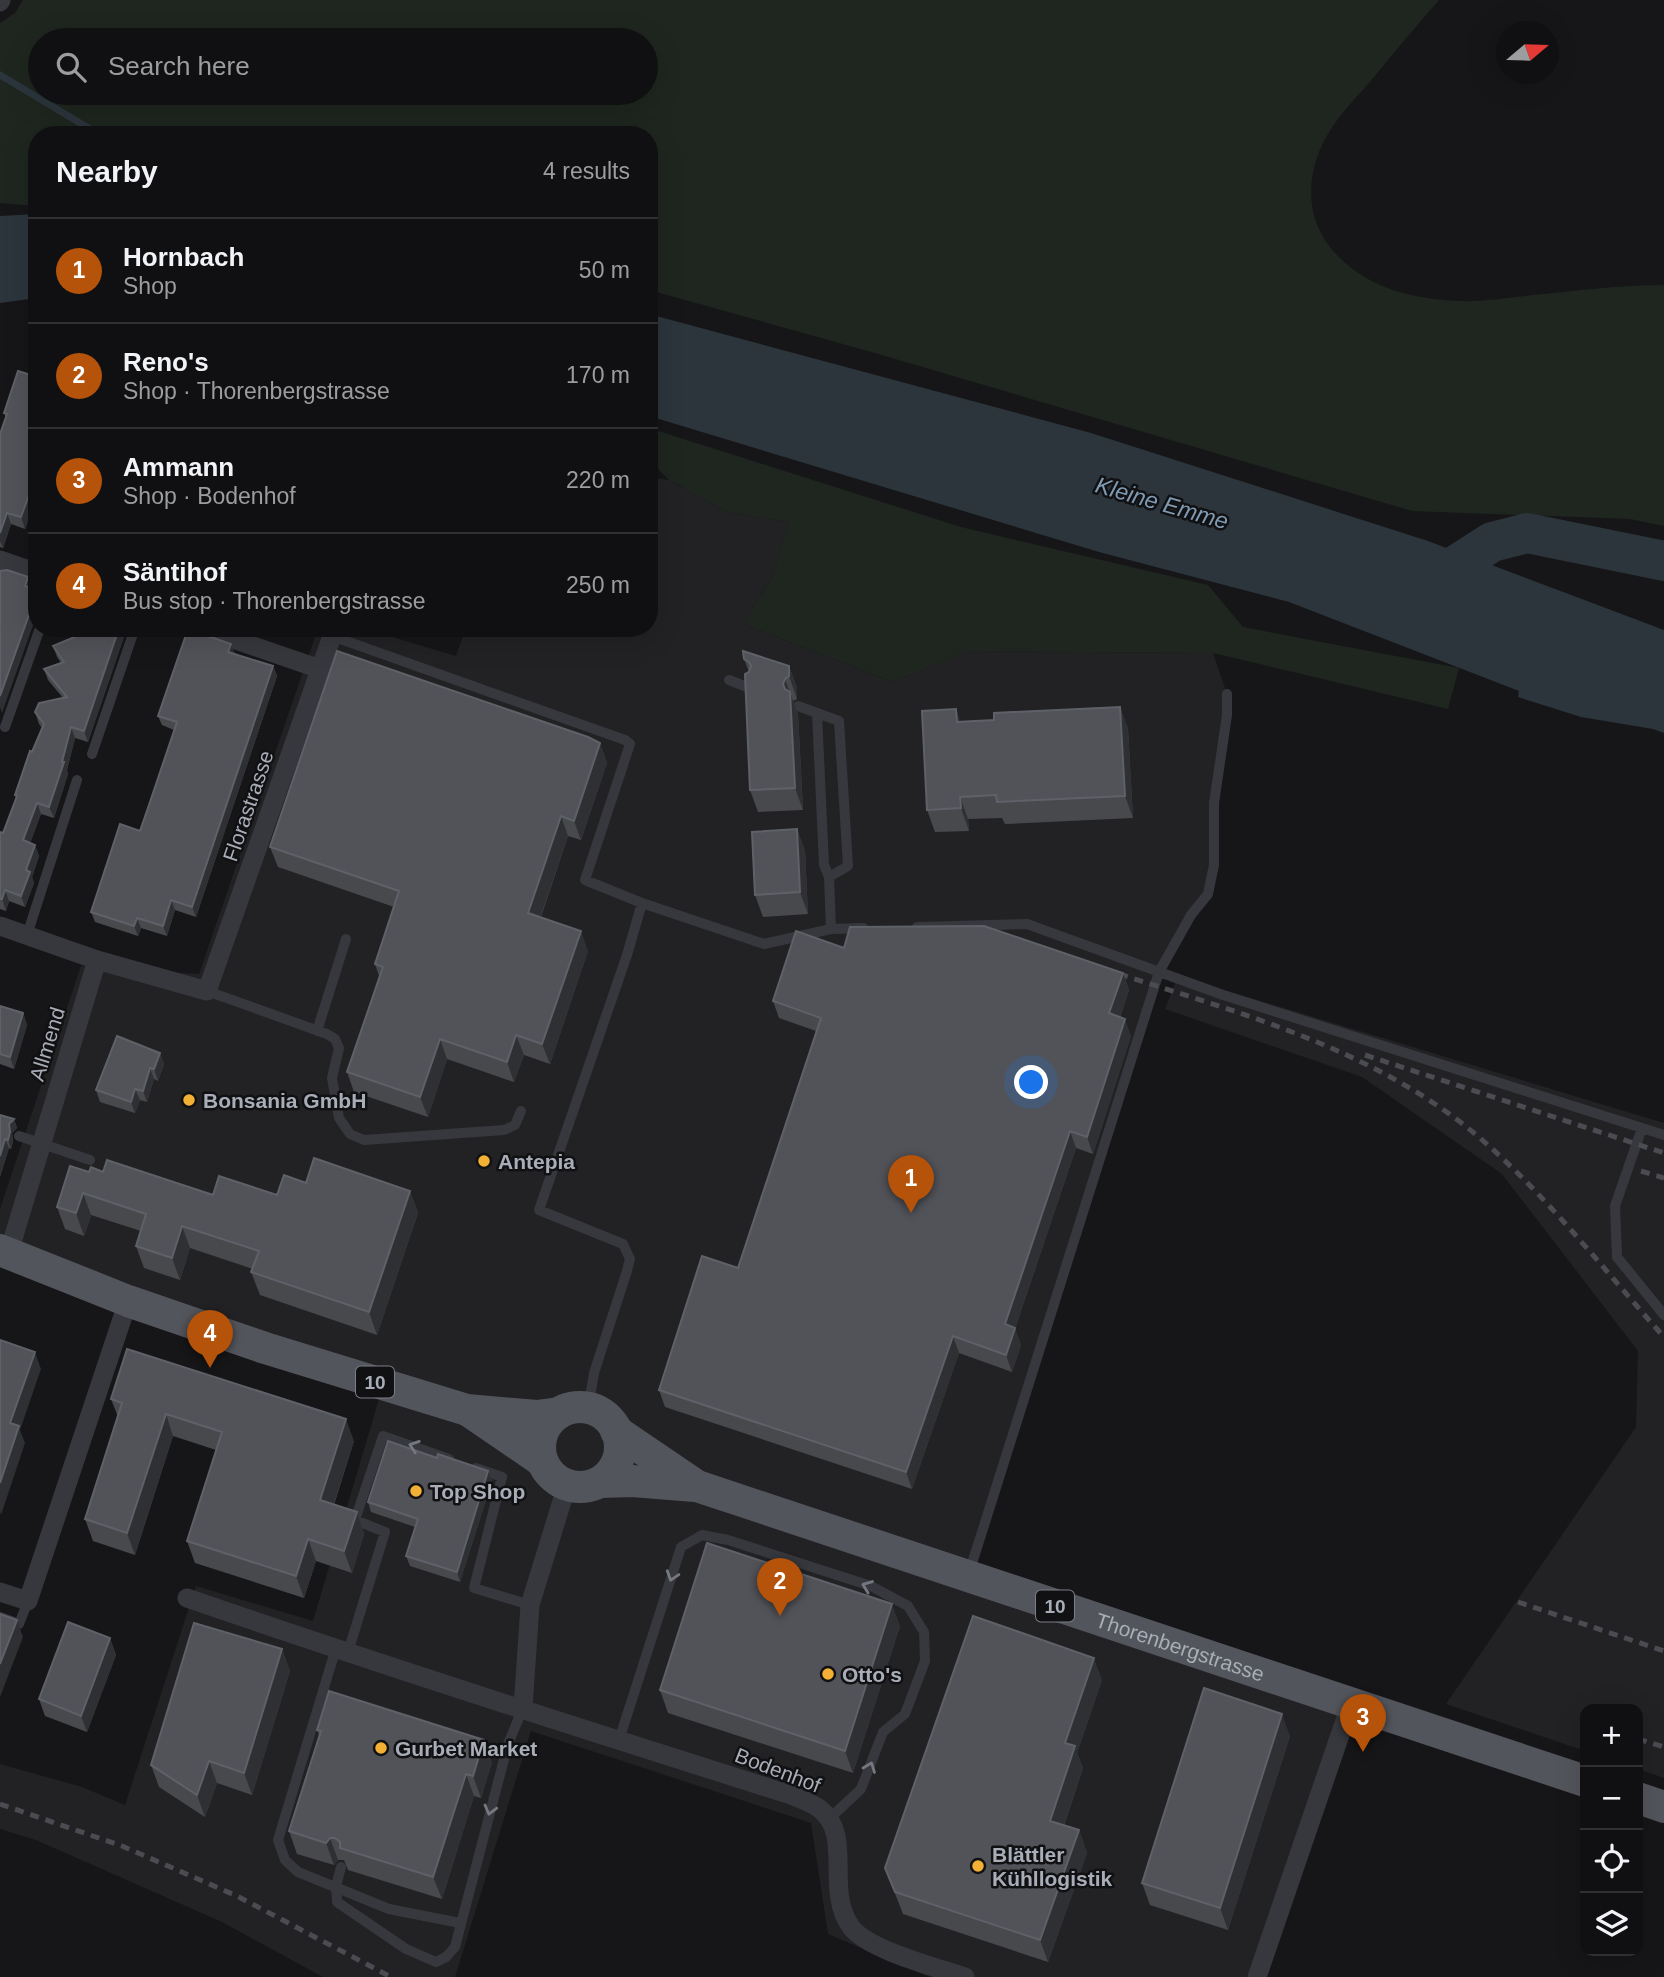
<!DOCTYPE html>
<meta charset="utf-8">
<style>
body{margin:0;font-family:Helvetica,sans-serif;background:#19191b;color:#f1f3f6}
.controls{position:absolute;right:21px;bottom:21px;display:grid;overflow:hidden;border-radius:14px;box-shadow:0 7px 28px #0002}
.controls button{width:63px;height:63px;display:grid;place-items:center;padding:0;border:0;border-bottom:2px solid #303032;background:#101012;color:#f1f3f6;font:35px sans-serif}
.compass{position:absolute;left:1496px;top:21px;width:63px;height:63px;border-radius:50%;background:#101012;box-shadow:0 7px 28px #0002;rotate:71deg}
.you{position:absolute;left:1032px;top:1083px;width:24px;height:24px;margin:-18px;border:5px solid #fff;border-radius:50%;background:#1a73e8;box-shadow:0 0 0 10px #1a73e833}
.badge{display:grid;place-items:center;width:46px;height:46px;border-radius:50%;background:#b45309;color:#fff;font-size:23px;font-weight:700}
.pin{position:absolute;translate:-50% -58px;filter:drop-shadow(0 2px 4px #0008)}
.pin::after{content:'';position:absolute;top:37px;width:24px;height:21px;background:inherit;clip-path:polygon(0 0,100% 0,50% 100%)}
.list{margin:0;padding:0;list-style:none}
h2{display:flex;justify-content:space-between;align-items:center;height:91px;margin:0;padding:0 28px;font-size:30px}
h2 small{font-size:23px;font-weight:400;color:#9c9d9f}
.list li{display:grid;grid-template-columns:46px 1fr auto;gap:21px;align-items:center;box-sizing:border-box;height:105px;padding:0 28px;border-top:2px solid #303032}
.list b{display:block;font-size:26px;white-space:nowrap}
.list p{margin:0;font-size:23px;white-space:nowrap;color:#9c9d9f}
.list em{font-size:23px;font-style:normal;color:#9c9d9f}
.icon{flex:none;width:38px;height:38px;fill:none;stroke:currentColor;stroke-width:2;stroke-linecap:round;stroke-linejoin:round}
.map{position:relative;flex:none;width:1664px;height:1977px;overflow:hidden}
.search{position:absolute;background:#101012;box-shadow:0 7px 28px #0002;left:28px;top:28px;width:630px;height:77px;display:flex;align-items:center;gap:18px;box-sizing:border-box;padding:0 24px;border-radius:38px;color:#9c9d9f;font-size:26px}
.panel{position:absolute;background:#101012;box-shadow:0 7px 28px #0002;left:28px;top:126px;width:630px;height:511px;border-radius:28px}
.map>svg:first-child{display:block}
.built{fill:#222225}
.green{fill:#1e261f;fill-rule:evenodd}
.water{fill:#2c353c}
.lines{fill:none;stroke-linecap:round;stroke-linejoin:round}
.stream{stroke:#2c353c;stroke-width:7}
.river{stroke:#2c353c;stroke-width:40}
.lane{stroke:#37383d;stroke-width:10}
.street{stroke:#37383d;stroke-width:19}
.primary{stroke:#53555c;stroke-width:32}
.rail{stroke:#4a4c52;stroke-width:5;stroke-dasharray:9 7;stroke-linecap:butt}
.lane-bridge{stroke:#37383d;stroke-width:10}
.wall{fill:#47494d}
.shaded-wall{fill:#2f3033}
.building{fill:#525359;stroke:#5f6168;stroke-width:2}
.oneway{stroke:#757881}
.poi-dot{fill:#f2b134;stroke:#111113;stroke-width:2.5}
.labels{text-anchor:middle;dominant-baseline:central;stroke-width:5;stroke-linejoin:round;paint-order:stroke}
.shield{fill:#111113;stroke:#7b7e86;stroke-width:2}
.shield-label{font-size:19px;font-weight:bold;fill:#a8adb8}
.street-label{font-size:21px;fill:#a8adb8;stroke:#111113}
.poi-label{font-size:21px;font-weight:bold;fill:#a8adb8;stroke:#111113;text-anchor:start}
.water-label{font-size:23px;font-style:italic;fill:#7f9bb3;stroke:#111113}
</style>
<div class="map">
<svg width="1664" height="1977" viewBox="0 0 1664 1977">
<rect width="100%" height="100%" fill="#161618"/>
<!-- built -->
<path class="built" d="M649 477 669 480 727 512 789 522 772 577 743 624 893 682 966 651 1213 653 1227 694 1208 894 1159 972 968 1577 1351 1703 1257 1977H929L828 1934 811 1823 531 1731 455 1977H323L222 1922 36 1840 0 1829V1764L82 1787 125 1805 196 1586 313 1621 379 1399 0 1238V1209L81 966 199 974 318 628H362L456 656 466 628H649Z
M1178 976 1664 1123V1778L1638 1769V1709H1585V1751L1446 1704 1636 1427 1638 1351 1502 1174 1362 1077 1165 1009Z"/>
<!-- green -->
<path class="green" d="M23 0H1439C1417 25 1395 51 1374 77 1361 93 1345 108 1333 126 1305 167 1301 219 1338 256 1370 289 1414 299 1458 301 1482 302 1508 298 1532 295 1576 291 1620 285 1664 285V526L1630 519 1412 511 875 353 649 290V135H37V206L0 203V23L15 13ZM40 40H646V93H40Z
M649 428 961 527 1208 585 1243 627 1459 668 1448 709 1213 653 967 651 893 682 743 624 772 577 789 522 727 512 669 480 649 460Z"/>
<!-- water -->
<path class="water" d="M37 214V298L0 303V216Z
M649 314 1091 433 1428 541 1664 630V733L1653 729 1581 717 1518 697 1519 691 1289 602 1099 552 649 416Z"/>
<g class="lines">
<!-- stream -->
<path class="stream" d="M0 75 100 135"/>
<!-- river -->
<path class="river" d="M1425 585 1492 542 1527 533 1664 561"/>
<!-- lane -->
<path class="lane" d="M29 570 37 547
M332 636 625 740 630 744 585 880 642 903 764 944 831 929 863 928
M729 680 752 689
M798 706 839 721 848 866 829 877 831 929
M817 713 824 865 829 877
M5 727 40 628
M92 754 135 628
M917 927 1027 924 1223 995 1664 1135
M27 935 77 780
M207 991 327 1034 335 1039 339 1048 332 1078 339 1118 350 1134 364 1140 504 1130 515 1125 521 1111
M317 1031 346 939
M1642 1128 1615 1206 1617 1257 1664 1315
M19 1136 90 1160
M588 1409 594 1373 627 1271 630 1259 623 1244 539 1210 627 955 642 903
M476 1468 502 1477 474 1588 530 1605
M969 1573 1159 972 1191 915 1208 894 1214 865V803L1227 715V694
M0 1617 19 1624 28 1601
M336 1648 278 1840 285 1860 298 1872 389 1909 460 1923
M348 1652 385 1532 355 1520 383 1436 449 1459
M619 1740 681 1547 702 1535 728 1540 871 1586 908 1606 924 1632 925 1661 905 1714 883 1732 861 1789 829 1819
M446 1957 455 1947 508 1744 523 1708"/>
<!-- street -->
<path class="street" d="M0 2 1 0
M0 560 37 573
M201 628 320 669
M0 926 97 960 207 991 332 636
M9 1252 97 960
M0 1592 28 1601 128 1301
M187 1598C387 1667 589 1731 791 1795 800 1799 812 1803 820 1809 854 1836 824 1890 851 1927 868 1950 936 1967 965 1977
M523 1708 530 1605 567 1485
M1257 1977 1351 1703"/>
<!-- primary -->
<g class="primary">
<path d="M0 1250 128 1301 265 1348 467 1410 537 1416 559 1413"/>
<circle cx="580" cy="1447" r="40"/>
<path d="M469 1411 542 1461"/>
<path id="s1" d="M616 1431 697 1486 1585 1781"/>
<path d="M600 1482 632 1481 695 1486"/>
<path d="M1638 1798 1664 1807"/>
</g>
<!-- rail -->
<path class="rail" d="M1104 969C1235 1012 1373 1047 1480 1138 1548 1197 1604 1270 1664 1337
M1365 1055 1664 1153
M1641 1171 1664 1178
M1518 1602 1664 1651
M1638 1739 1664 1747
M0 1804 122 1846 237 1896 391 1977"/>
<!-- lane-bridge -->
<path class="lane-bridge" d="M341 1867 336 1886 337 1902 406 1949 436 1962 446 1957"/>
</g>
<!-- wall -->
<path class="wall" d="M37 377V495L25 529 11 524 3 548 0 547V434L6 418 4 413Z
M76 628H125L126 631 88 742 75 738 67 770 68 774 54 818 41 814 30 843 35 845 39 856 32 877 34 883 25 907 9 901 6 911 0 909V832L3 833 16 798 15 795 42 728 39 724 35 712 63 698 48 680 44 669 61 663 57 657 53 646 80 635Z
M235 654 273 666 277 676 196 917 175 910 167 936 141 928 138 936 95 922 91 912 140 831 174 730 162 725 158 716Z
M744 659 789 666 797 688V699L793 701 798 714 803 810 758 812 750 790 749 672Z
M1120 707 1128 729 1133 818 1005 824 1002 818 968 819 969 831 935 832 927 810 961 721 994 720Z
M600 743 607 763 581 840 568 836 541 917 588 951 550 1064 524 1055 514 1082 447 1059 428 1117 354 1092 347 1072 379 976 375 964 394 907 278 867 270 847Z
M797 829 805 851 808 914 763 917 755 895Z
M844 948 1123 973 1129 990 1120 1017 1131 1036 1093 1154 1076 1148 1015 1329 1021 1345 1012 1372 959 1353 912 1489 665 1407 659 1390 738 1268 816 1031 779 1018 773 1001Z
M0 1006 23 1013 27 1025 14 1069 0 1064Z
M160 1053 164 1064 158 1081 154 1079 147 1102 140 1100 135 1113 100 1102 96 1090Z
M0 1115 14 1119 17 1128 12 1133 13 1141 11 1149 9 1148 0 1177Z
M89 1172H103L213 1195H277L306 1183 410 1191 418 1213 377 1335 260 1295 251 1272 253 1269 190 1248 180 1280 144 1268 136 1246 141 1231 91 1215 84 1236 65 1229 57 1207Z
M111 1399 354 1441 334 1505 357 1512 364 1534 352 1573 316 1561 304 1598 195 1563 187 1541 216 1450 173 1436 135 1555 93 1541 85 1519 118 1417Z
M437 1458 488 1471 492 1481 460 1582 410 1566 406 1556 415 1527 371 1512 368 1502Z
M900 1626 853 1773 668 1713 660 1690Z
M110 1638 116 1655 87 1732 45 1716 39 1699Z
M282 1649 290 1671 252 1795 217 1783 205 1817 159 1787 151 1765Z
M1102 1680 1077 1753 1083 1768 1064 1826 1079 1830 1087 1853 1048 1962 903 1914 885 1868Z
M317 1730 492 1762 481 1798 474 1796 442 1899 348 1870 344 1860H338L334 1865 297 1854 289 1831 319 1735Z
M1290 1736 1228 1930 1150 1905 1142 1883Z"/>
<!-- shaded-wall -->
<path class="shaded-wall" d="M37 433V456L32 447Z
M37 473V495L25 529 21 517Z
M7 513 11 524 3 548 0 541V533Z
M28 577 32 588 25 586Z
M37 592V614L2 713 0 707V696Z
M119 628H125L126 631 88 742 84 731Z
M231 644 235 654 228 652Z
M273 666 277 676 196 917 192 907Z
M789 666 797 688V699L789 676Z
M785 679 798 714 803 810 795 788 783 684Z
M1120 707 1128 729 1133 818 1125 796Z
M956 709 964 731 957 722Z
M71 727 75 738 67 770 68 774 54 818 49 807Z
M600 743 607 763 581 840 574 821Z
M960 797 968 819 969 831 961 808Z
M37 803 41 814 27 852 23 840Z
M561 816 568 836 535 933 528 913Z
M797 829 805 851 808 914 800 892Z
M35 845 39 856 32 877 34 883 25 907 21 896 26 870Z
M5 890 9 901 6 911 2 899Z
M171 900 175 910 167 936 163 926Z
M137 918 141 928 138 936 134 926Z
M581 931 588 951 550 1064 542 1044Z
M1123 973 1129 990 1115 1030 1109 1013Z
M23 1013 27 1025 14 1069 10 1057Z
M1125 1019 1131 1036 1093 1154 1087 1137Z
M516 1035 524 1055 514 1082 507 1062Z
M440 1039 447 1059 428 1117 420 1097Z
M160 1053 164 1064 158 1081 154 1069Z
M150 1068 154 1079 147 1102 143 1091Z
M135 1089 140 1100 135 1113 131 1102Z
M14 1119 17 1128 12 1133 13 1141 11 1149 8 1140 9 1124Z
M1070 1131 1076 1148 1015 1329 1021 1345 1012 1372 1006 1355 1005 1324Z
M5 1139 9 1148 0 1177V1156Z
M410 1191 418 1213 377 1335 369 1312Z
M83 1193 91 1215 84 1236 76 1213Z
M182 1226 190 1248 180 1280 172 1258Z
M953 1336 959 1353 912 1489 906 1472Z
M35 1352 41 1369 20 1430 25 1443 1 1515 0 1511V1483L10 1423Z
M166 1414 173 1436 135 1555 127 1533Z
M346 1419 354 1441 328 1522 320 1500Z
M488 1471 492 1481 460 1582 457 1572Z
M357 1512 364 1534 352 1573 344 1551Z
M308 1539 316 1561 304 1598 296 1576Z
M892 1604 900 1626 853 1773 845 1751Z
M17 1620 23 1637 0 1697V1664Z
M110 1638 116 1655 87 1732 81 1716Z
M282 1649 290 1671 252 1795 244 1773Z
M1094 1658 1102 1680 1077 1753 1083 1768 1058 1843 1050 1821 1065 1743Z
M1282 1714 1290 1736 1228 1930 1220 1908Z
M484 1740 492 1762 481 1798 473 1776Z
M209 1761 217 1783 205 1817 197 1795Z
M466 1774 474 1796 442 1899 433 1877Z
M1079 1830 1087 1853 1048 1962 1040 1940Z
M330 1838 338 1860 334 1865 326 1843Z"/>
<!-- building -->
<path class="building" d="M18 371 37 377V433L32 447 37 448V473L21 517 7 513 0 533V434L7 414 4 413Z
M7 570 28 577 25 586 37 590V592L0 696V571Z
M79 628H119L84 731 71 727 62 762H64L49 807 37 803 23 840 35 845 26 870 30 872 21 896 5 890 2 899H0V832L3 833 17 796 15 795 30 751 32 752 44 724 35 712 39 703 67 697 44 669 64 662 53 646 82 634Z
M188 629 231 644 228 652 273 666 192 907 171 900 163 926 137 918 134 926 91 912 120 824 140 831 150 802 177 722 158 716Z
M337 651 588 737 600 743 574 821 561 816 528 913 581 931 542 1044 516 1035 507 1062 440 1039 420 1097 347 1072 383 967 375 964 399 891 270 847Z
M743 651 789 666V676L785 679 783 684 785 689 790 692 795 788 750 790 745 674 749 672 751 666 749 662 744 659Z
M1120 707 1125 796 997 802 996 795 960 797 961 808 927 810 922 711 956 709 957 722 994 720V713Z
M797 829 800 892 755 895 752 832Z
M984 926 1123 973 1109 1013 1125 1019 1087 1137 1070 1131 1005 1324 1015 1328 1006 1355 953 1336 906 1472 659 1390 702 1256 738 1268 821 1018 773 1001 796 931 844 948 850 927Z
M0 1006 23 1013 10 1057 0 1054Z
M117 1036 160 1053 154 1069 150 1068 143 1091 135 1089 131 1102 96 1090Z
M0 1115 14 1119 9 1124 10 1132 8 1140 5 1139 0 1156Z
M314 1158 410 1191 369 1312 251 1272 259 1251 182 1226 172 1258 136 1246 146 1214 83 1193 76 1213 57 1207 70 1166 89 1172 91 1167 103 1172 107 1160 213 1195 219 1176 277 1195 284 1175 306 1183Z
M0 1340 35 1352 10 1423 19 1426 0 1483Z
M127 1349 346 1419 320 1500 357 1512 344 1551 308 1539 296 1576 187 1541 222 1432 166 1414 127 1533 85 1519 122 1403 111 1399Z
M388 1441 437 1458 438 1454 488 1471 457 1572 406 1556 418 1519 368 1502Z
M707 1543 892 1604 845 1751 660 1690Z
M0 1614 17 1620 0 1664Z
M973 1616 1094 1658 1065 1743 1075 1746 1050 1821 1079 1830 1040 1940 895 1892 885 1868Z
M68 1622 110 1638 81 1716 39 1699Z
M194 1623 282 1649 244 1773 209 1761 197 1795 151 1765Z
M1204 1688 1282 1714 1220 1908 1142 1883Z
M329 1691 484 1740 473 1776 466 1774 433 1877 340 1848V1842L335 1838H330L326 1843 289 1831 321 1731 317 1730Z"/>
<!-- one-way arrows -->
<defs><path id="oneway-chevron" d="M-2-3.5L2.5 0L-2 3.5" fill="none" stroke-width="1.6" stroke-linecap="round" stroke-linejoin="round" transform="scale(1.75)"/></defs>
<g class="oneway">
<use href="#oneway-chevron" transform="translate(414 1446) rotate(-161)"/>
<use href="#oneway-chevron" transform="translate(672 1576) rotate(108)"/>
<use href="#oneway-chevron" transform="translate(867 1586) rotate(-159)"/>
<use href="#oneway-chevron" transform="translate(870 1767) rotate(-69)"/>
<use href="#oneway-chevron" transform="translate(490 1810) rotate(105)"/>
</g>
<!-- markers -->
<g class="poi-dot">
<circle cx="189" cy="1100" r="7"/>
<circle cx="484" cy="1161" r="7"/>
<circle cx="416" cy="1491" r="7"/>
<circle cx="828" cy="1674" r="7"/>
<circle cx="381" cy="1748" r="7"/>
<circle cx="978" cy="1866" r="7"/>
</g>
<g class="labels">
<!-- shield labels -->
<g class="shield">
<rect x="356" y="1366.5" width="38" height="31" rx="5"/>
<rect x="1036" y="1590.5" width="38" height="31" rx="5"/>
</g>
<g class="shield-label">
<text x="375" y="1382">10</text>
<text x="1055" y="1606">10</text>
</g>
<!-- street labels -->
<g class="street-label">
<text transform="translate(248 806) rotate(-71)">Florastrasse</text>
<text transform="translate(47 1044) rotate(-73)">Allmend</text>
<text stroke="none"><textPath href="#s1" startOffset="607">Thorenbergstrasse</textPath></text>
<text transform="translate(778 1770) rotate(21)">Bodenhof</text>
</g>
<!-- poi labels -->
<g class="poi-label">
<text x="203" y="1100">Bonsania GmbH</text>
<text x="498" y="1161">Antepia</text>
<text x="430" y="1491">Top Shop</text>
<text x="842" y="1674">Otto's</text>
<text x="395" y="1748">Gurbet Market</text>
<text x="992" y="1854">Blättler<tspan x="992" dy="24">Kühllogistik</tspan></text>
</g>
<!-- water labels -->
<g class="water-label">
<text transform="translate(1162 503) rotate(16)">Kleine Emme</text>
</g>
</g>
</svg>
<div class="controls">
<button>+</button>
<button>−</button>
<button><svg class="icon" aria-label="locate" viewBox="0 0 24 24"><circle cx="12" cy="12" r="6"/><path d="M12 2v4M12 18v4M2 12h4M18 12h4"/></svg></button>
<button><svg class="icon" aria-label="layers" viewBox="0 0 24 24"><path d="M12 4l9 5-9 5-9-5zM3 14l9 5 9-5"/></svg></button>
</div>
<svg class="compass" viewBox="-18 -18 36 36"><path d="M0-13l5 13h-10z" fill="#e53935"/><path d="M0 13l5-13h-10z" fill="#9c9d9f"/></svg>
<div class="you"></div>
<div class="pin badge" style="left:911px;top:1213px">1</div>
<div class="pin badge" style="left:780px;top:1616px">2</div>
<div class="pin badge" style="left:1363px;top:1752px">3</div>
<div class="pin badge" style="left:210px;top:1368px">4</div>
<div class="search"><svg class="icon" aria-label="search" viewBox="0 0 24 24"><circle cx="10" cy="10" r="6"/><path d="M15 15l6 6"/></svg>Search here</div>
<section class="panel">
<h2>Nearby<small>4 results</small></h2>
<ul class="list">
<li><span class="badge">1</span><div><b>Hornbach</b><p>Shop</p></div><em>50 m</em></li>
<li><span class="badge">2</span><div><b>Reno's</b><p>Shop · Thorenbergstrasse</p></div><em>170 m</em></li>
<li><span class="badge">3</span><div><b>Ammann</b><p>Shop · Bodenhof</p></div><em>220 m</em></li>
<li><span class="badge">4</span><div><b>Säntihof</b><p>Bus stop · Thorenbergstrasse</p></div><em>250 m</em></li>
</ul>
</section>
</div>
